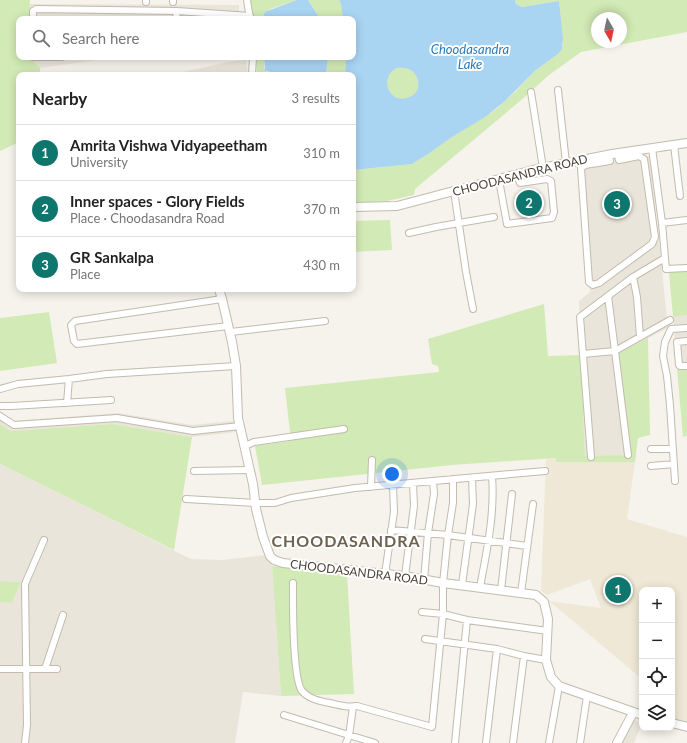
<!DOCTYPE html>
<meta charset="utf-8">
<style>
body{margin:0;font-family:Lato,sans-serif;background:#f6f6f6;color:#222}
.controls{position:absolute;right:12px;bottom:12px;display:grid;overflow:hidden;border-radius:8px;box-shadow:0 2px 10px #0003}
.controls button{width:36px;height:36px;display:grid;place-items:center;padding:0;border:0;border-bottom:1px solid #e0e0e0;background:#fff;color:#222;font:20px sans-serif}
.compass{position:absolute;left:591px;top:12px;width:36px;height:36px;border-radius:50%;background:#fff;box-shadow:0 2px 10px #0003;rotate:171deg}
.you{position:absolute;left:392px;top:474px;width:14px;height:14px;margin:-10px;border:3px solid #fff;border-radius:50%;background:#1a73e8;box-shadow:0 0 0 6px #1a73e833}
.badge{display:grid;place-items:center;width:26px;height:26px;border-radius:50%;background:#0f766e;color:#fff;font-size:13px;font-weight:700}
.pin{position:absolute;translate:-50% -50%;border:2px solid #fff;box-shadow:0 1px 4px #0006}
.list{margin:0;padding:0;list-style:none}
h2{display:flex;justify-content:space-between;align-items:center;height:52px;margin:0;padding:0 16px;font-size:17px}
h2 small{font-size:13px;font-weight:400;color:#767676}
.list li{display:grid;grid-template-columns:26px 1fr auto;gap:12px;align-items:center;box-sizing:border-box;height:56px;padding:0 16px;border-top:1px solid #e0e0e0}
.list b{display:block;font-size:15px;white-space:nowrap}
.list p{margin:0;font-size:13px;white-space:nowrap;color:#767676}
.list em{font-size:13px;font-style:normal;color:#767676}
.icon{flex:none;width:22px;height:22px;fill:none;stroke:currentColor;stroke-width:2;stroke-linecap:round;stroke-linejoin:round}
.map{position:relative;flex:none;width:687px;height:743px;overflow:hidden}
.search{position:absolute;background:#fff;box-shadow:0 2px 10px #0003;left:16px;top:16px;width:340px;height:44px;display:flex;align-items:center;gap:10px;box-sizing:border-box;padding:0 14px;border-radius:8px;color:#767676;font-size:15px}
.panel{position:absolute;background:#fff;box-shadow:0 2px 10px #0003;left:16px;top:72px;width:340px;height:220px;border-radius:8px}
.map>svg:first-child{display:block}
.residential{fill:#eae5da}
.education{fill:#efe8d6}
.green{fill:#d2eab5;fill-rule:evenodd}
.water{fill:#a9d4f2;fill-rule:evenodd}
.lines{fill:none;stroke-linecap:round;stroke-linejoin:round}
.minor-casing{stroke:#c2bbae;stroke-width:8}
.tertiary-casing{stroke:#c2bbae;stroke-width:10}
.minor{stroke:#fff;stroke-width:6}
.tertiary{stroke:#fff;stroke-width:8}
.labels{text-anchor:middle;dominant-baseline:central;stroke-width:4;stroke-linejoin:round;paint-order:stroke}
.street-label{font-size:12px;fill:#4b4439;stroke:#fff}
.water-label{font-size:13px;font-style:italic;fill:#2e7ab2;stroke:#fff}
.district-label{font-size:16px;font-weight:bold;letter-spacing:1px;fill:#6e6250;stroke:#fff}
</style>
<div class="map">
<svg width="687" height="743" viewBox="0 0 687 743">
<rect width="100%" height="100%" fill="#f6f3ec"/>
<!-- residential -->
<path class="residential" d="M29 4 239 5V18L195 17V19H29Z
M29 57H121L40 68Z
M246 60 248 75H170L228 62Z
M650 156 668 328 617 354 628 455 585 457 579 301 590 292 577 165Z
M687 315V368L677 369 673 317Z
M0 411 14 421 118 413 192 425 234 421 237 432 192 437 112 424 11 431 0 424Z
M0 464 191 559 222 560 266 555 272 566 281 696 243 692 235 743H0V602L12 603 21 582 0 581Z
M634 720 642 723 634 743H622Z"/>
<!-- education -->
<path class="education" d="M557 458 556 462H635L627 519 687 537V722L672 718V590H642V679L549 601 601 608 590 579 547 595 541 591 546 459Z"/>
<!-- green -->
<path class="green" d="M0 0H30L29 19H19V57H29L40 68V75H19V142L0 151Z
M250 0H297L270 9 264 13V19H253Z
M308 0H339L341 4 343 19H320Z
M515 0H687V32L581 52 549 75 520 101 415 189 414 195 387 201 353 203V170L412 164 422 158 452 137 496 109 516 91 536 70 558 54 563 45 559 1 522 7 516 4ZM597 18H621V42H597Z
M256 57H264V68L267 72H274L278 75H257Z
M328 57H346L345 75H326Z
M387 83a16 16 0 1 1 32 0a16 16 0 1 1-32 0Z
M390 220 392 250 353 252V221Z
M687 270V315L673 317 669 272Z
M544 304 548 356 581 355 585 456 627 455 617 354 648 338 650 435 638 438 635 462H556V458L452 465 262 485 255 446 291 441 285 388 439 372 438 366 432 364 428 339Z
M49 312 57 363 0 371V318Z
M687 368V436L683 437 677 369Z
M0 424 11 431 112 424 192 437 174 550 0 464Z
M272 566 347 574 354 694 281 696Z
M0 581 21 582 12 603 0 602Z"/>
<!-- water -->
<path class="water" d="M297 0H308L320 19H264V13L267 11Z
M339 0H515L516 4 522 7 559 1 563 39 562 49 558 54 536 70 505 101 485 117 452 137 428 154 412 164 353 170V75H345L346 57H353V19H343L341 4ZM397 68C419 63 427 93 407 98 388 103 379 77 397 68Z
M264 57H328L326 75H278C274 71 269 73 265 70Z"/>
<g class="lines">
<!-- minor casing -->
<g class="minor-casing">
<path id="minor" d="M146 0V2
M173 0V2
M247 0 250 19
M33 19V11L36 9 177 11 250 16
M176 19 177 11
M33 57H62
M252 75 253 57
M558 90 566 163
M531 92 543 168
M674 145 680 196
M652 148 662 223 666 269 687 268
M609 154 610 161 585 165 581 168 589 282 593 285 599 283 652 244 655 237 644 159 639 156 619 160 617 153
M499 180 507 224 552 218 554 212 551 181 547 179 520 183 517 175
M454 191 466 272 473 309
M662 223 687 220
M409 233 436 227 494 217
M665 258 633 277 608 296 615 351 670 320
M633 277 637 297 640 337
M222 299 75 321 71 325 74 341 77 344 228 326
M231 332 325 321
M687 341 677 342 679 365 680 366H687
M583 354 615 351 628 455
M0 389 18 384 69 379 107 374 236 366
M67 403 69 379
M0 406H12L111 400
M0 416 14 425 117 418 193 431 240 426
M245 446 254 442 344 429
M651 449H673
M591 457 580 317 608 296
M651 466 674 464
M194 471 250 470
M675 481 670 405 667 376 663 356 665 342 671 329 687 328
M371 487 372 460
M186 499 256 503H275L291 498 355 488 545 471
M391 530 448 535 527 546
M385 574 394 512 393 485
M405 576 414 506 413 483
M424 580 428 533 434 494 433 481
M293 583C293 603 292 677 302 691 309 699 319 701 330 703 339 705 348 708 357 706L432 727 443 614V583L448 535 453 503V479
M462 585 473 504 472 478
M480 587C487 550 495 513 492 476
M501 590 512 494
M521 593 533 504
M422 612 443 614 467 620 548 631
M425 639 497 649 524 656 546 660
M0 669H57
M45 669 63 615
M284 715 375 743
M25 743 27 725 25 584 44 540
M346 743 349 736 353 707
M455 743 467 620
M486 743 497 649
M513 743 524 656
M549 743 559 686
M580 743 587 696"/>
</g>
<!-- tertiary casing -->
<g class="tertiary-casing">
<path id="tertiary" d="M353 207 397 206 537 169 612 154 687 143
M219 289 222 299 232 342 236 366 238 418 253 484 256 509 263 537 270 556 274 560 283 563 405 576 443 583 536 595 544 602 548 619 546 660 551 677 559 686 642 715
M672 723 687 727
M617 743 633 713"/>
</g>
<!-- minor -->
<use href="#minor" class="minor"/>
<!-- tertiary -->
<use href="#tertiary" class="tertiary"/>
</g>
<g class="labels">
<!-- street labels -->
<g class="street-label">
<text transform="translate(520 175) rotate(-14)">CHOODASANDRA ROAD</text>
<text transform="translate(359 572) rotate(7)">CHOODASANDRA ROAD</text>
</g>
<!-- water labels -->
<g class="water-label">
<text x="470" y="49">Choodasandra<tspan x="470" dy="15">Lake</tspan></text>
</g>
<!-- district labels -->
<g class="district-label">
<text x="346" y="540">CHOODASANDRA</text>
</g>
</g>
</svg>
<div class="controls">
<button>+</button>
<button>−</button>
<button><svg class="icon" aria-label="locate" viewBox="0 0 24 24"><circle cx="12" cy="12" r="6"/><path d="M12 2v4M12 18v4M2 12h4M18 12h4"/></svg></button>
<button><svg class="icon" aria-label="layers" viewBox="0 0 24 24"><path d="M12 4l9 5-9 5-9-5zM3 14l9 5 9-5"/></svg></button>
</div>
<svg class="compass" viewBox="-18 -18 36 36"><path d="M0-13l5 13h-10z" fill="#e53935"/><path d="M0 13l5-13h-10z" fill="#767676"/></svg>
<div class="you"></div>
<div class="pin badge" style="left:618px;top:590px">1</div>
<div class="pin badge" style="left:529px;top:203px">2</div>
<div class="pin badge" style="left:617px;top:204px">3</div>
<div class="search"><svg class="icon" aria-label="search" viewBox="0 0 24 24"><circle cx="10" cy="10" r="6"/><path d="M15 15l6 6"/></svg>Search here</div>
<section class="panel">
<h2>Nearby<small>3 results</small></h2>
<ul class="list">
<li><span class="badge">1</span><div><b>Amrita Vishwa Vidyapeetham</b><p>University</p></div><em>310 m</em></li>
<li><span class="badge">2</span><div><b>Inner spaces - Glory Fields</b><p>Place · Choodasandra Road</p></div><em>370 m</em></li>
<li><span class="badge">3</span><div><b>GR Sankalpa</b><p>Place</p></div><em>430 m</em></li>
</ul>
</section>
</div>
